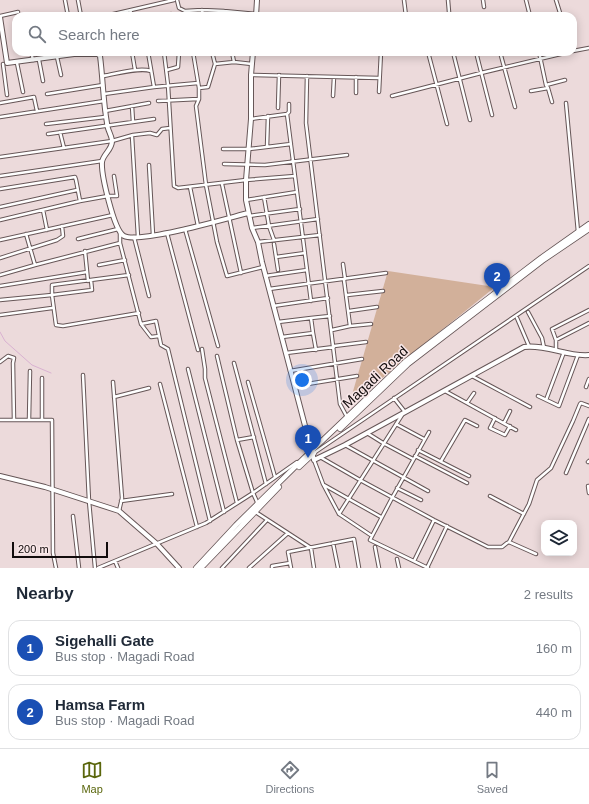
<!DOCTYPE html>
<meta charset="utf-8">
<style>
body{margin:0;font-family:Arial,sans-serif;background:#f2f2f3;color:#1f2937}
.controls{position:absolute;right:12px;bottom:12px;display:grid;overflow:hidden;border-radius:8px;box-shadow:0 2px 10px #0003}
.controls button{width:36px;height:36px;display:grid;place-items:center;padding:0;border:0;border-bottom:1px solid #e0e1e3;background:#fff;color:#1f2937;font:20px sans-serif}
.scale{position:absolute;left:12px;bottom:10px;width:96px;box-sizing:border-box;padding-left:4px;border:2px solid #120c0c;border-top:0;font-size:11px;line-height:14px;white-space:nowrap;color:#120c0c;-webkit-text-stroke:3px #f9e7e8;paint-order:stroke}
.you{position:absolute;left:302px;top:380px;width:14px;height:14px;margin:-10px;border:3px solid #fff;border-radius:50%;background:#1a73e8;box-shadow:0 0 0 6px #1a73e833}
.badge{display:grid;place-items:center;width:26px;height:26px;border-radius:50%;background:#5a660c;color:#fff;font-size:13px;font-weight:700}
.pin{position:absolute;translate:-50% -33px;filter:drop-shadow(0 1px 2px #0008)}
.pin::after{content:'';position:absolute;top:21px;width:14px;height:12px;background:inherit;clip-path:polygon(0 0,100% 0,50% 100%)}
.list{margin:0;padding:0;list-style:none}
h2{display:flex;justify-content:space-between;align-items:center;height:52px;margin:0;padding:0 16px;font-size:17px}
h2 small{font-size:13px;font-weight:400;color:#747a83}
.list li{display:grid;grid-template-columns:26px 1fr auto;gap:12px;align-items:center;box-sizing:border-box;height:56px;margin:0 8px 8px;padding:0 8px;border:1px solid #e0e1e3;border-radius:12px}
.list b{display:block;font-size:15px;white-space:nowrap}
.list p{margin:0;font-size:13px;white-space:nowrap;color:#747a83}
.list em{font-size:13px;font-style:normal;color:#747a83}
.icon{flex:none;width:22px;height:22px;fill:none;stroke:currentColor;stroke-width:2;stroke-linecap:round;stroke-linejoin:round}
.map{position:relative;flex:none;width:589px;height:568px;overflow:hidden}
.search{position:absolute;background:#fff;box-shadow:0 2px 10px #0003;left:12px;right:12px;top:12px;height:44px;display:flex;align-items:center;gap:10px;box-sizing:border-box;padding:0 14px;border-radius:12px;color:#747a83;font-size:15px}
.sheet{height:180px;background:#fff}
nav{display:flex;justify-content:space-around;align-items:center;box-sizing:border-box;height:56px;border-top:1px solid #e0e1e3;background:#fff;font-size:11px;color:#747a83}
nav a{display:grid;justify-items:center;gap:2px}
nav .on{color:#5a660c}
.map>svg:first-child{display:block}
.green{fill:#d2b09a}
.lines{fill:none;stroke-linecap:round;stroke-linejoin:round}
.stream{stroke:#d9b1d1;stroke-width:1}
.street-casing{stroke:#665657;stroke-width:4.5}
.secondary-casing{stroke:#665657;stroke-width:6}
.primary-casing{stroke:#665657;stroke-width:6}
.street{stroke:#fff;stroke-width:2.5}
.secondary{stroke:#fff;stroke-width:4}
.primary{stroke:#fff;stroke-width:4.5}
.labels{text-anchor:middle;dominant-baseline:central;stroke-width:3;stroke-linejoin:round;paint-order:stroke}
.street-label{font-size:14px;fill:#120c0c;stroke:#f9e7e8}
</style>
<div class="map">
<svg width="589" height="568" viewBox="0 0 589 568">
<rect width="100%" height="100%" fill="#ecdadb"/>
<!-- green -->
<path class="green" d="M388 271 495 287 349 405Z"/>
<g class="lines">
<!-- stream -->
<path class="stream" d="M0 332 5 341 32 365 51 373"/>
<!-- street casing -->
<g class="street-casing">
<path id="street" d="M65 0 68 16
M78 0 81 16
M177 0 179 8 185 11 202 10 224 11 256 14 380 16
M404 0 406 16
M448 0 449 12
M483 0 484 7
M526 0 530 16
M556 0 561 16
M202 10 203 16
M224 11 225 16
M171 14V16
M0 16 18 12
M105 16 174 0
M130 16 131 10
M573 51 589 48
M31 52 33 60
M132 52 135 70
M164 52 168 85 174 186 178 188 246 180 295 176
M193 52 199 88
M212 52 215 64 234 62 252 64
M232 52 234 62
M428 52 447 124
M453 52 470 120
M476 52 492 115
M500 52 515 107
M539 52 546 85 548 88 552 102
M57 57 61 75
M39 60 43 81
M17 63 23 92
M3 64 7 95
M215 64 208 87 199 88V99L196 106 206 185 217 242 227 276 263 267
M167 70 178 67 179 52
M251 75 379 78
M103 76C116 74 139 67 151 71
M307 76 306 123 340 404 347 417
M356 77V93
M546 85 565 80
M154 87 198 83
M531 91 548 88
M379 92 381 52
M47 94 103 85
M104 94 154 87 148 52
M333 96 334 77
M392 96 481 73 569 52
M158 101 198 99
M0 103 34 97 37 111
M566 103 578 232
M289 104V112L287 114 311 301
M132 106 133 122
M278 108 279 75
M105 111 149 103
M0 117 104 101
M251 119 287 114
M46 124 105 117
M60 132 64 148
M48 134 154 119
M132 136 138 237
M267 147 268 116
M223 149H249L291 144
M0 157 112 141 133 135 150 133 157 135 162 129 170 128
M224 164 265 165 347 155
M149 165 153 235
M0 176 102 161
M222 184 241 273
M190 187 198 226
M0 189 75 177 76 180 80 201
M264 197 269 226 274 240
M246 200 297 192
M0 207 77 190
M43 210 47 230
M249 216 300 209
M0 220 80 201 108 196H117L114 176
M252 228 318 219
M185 229 218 346
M120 233V243L141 324 151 337 159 336
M167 233 198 350
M26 234 35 265
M134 237 149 296
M78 239 118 229
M0 240 113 215
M258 242 320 235
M274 244 278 270
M85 251 88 281
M276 257 305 253
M0 258 57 240 63 236 62 226
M343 264 345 279
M99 265 125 260
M0 275 35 265 120 243
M265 276 307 270
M91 280 92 290 52 295 56 325 63 326 139 313
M0 286 87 272
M269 289 386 273
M347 295 383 291
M0 300 52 295V285L129 275
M273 306 328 298
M349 311 377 307
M528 312 542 338 544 348
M0 315 52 308
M311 318 330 316
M517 318 529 346
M278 322 311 318 313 333 282 337
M141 324 156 321 161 345 168 349 210 521
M350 326 371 324
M332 330 350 326 344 280
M313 333 316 350
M556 340 589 323
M334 346 366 342
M202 349 205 369V378L237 503
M556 350V340L552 329 589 310
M286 353 334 347
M217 356 237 440 253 493 258 504
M0 362 8 356 14 358 13 363 14 420
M234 363 266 484
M188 369 224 512
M290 371 362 359
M83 375 89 501 95 568
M472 376 530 407
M42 378V420
M113 382 122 498 119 511
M248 382 275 477
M160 384 197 527
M295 386 357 376
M586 387 589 379
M445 391 516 430
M538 396 559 406 578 355
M114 397 149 388
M394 398 405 412
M546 400 564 352
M467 403 474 393
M495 418 490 428 505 435 510 426
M0 420H52L53 553 56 568
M29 420 30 371
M504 423 510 411
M396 424 424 439
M367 433 383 443 413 459
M237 440 254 437
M345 445 428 491
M418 450 469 476
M314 453 589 266
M415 456 467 483
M320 457 360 480 434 520 488 547H502L507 543 509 542 536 554
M314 460 323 484 339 514 372 536
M441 461 465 420 477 426
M588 462 589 461
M566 473 589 419
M324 485 381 517
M589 486H588L589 493
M397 488 421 500
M490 496 524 514
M121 501 172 494
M254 511 311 548 314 568
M339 514 402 415
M73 516 79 568
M509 542 529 504 537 480 551 468 573 421 580 404 581 403 589 406
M333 543 338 568
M375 547 379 568
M397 559 399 568
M115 561 118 568
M414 561 434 520
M98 568 206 523 253 493 297 462
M222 568 267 520
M249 568 288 533
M272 568V566L290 563
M291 568 288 552 354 539 359 568
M427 568 447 526
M428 568 370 540 392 498 429 432"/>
</g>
<!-- secondary casing -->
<g class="secondary-casing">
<path id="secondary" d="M256 16 257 0
M0 17 7 63 74 54H98L100 56C103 79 103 101 107 123 107 129 111 134 112 140 113 149 103 154 102 162 101 174 114 231 124 236 140 244 228 218 248 213
M253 52 251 75V119L246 180V200L252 228 258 242 262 262 314 460 345 445 524 347C546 344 567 357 589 355
M0 476 45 487 119 511 157 544 179 568"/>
</g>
<!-- primary casing -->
<g class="primary-casing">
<path id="primary" d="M340 429 408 364 542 261 589 229
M299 467 314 453
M196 568 236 525 303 459 406 361 541 258 589 224
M201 568 279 487"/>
</g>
<!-- street -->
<use href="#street" class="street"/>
<!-- secondary -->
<use href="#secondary" class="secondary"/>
<!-- primary -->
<use href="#primary" class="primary"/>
</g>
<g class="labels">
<!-- street labels -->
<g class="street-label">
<text transform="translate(375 377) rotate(-43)">Magadi Road</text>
</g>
</g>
</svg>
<div class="controls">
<button><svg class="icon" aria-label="layers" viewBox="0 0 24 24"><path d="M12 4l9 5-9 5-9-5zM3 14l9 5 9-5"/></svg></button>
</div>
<div class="scale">200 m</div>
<div class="you"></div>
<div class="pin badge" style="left:308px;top:458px;background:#1a4fb4">1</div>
<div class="pin badge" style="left:497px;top:296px;background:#1a4fb4">2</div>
<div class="search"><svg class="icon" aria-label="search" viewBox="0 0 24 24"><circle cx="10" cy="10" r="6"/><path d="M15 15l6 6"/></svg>Search here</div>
</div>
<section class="sheet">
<h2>Nearby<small>2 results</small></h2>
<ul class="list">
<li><span class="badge" style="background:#1a4fb4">1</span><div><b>Sigehalli Gate</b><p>Bus stop · Magadi Road</p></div><em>160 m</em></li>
<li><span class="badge" style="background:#1a4fb4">2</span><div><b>Hamsa Farm</b><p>Bus stop · Magadi Road</p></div><em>440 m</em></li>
</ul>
</section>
<nav>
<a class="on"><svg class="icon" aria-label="map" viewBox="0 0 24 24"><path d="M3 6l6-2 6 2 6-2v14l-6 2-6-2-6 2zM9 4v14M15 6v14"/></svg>Map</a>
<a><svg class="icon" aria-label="directions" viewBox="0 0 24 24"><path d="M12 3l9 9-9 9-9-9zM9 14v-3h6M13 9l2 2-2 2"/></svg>Directions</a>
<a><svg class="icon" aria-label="saved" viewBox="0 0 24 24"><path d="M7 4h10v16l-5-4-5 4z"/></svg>Saved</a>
</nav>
